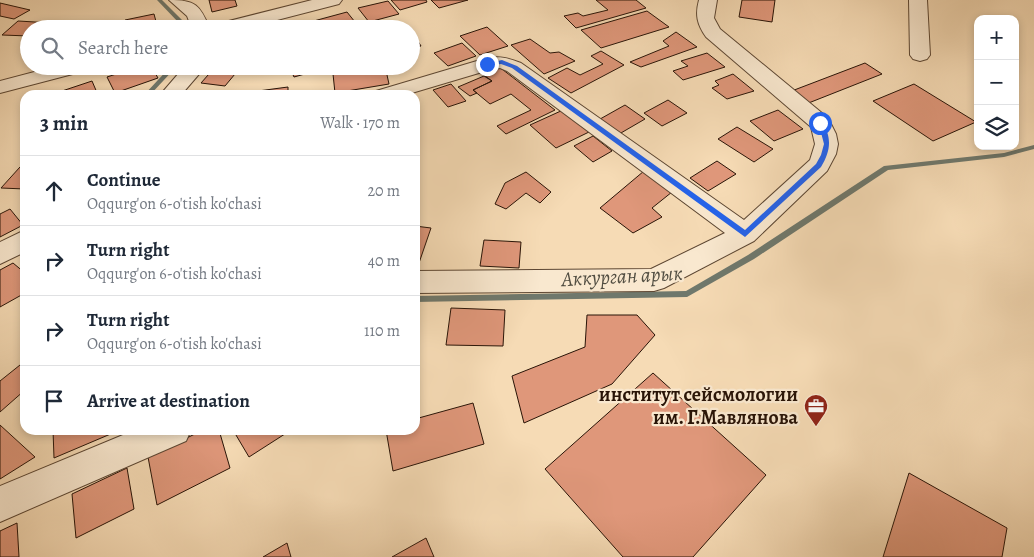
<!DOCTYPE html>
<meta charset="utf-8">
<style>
body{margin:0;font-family:Alegreya,serif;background:#f2f2f3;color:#1f2937}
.controls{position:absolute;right:15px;top:15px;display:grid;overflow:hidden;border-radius:10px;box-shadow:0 2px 8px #0003}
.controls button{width:45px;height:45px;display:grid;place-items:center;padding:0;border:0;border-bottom:1px solid #e0e1e3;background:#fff;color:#1f2937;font:25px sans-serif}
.stop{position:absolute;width:15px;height:15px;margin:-11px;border:4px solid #2563eb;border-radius:50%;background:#fff}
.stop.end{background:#2563eb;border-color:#fff;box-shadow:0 1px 5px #0008}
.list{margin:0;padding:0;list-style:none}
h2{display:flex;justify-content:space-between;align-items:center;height:65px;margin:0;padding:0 20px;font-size:21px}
h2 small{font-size:16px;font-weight:400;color:#747a83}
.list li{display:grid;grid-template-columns:32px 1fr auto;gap:15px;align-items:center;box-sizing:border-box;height:70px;padding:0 20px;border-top:1px solid #e0e1e3}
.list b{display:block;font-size:19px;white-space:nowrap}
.list p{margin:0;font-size:16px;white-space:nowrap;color:#747a83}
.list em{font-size:16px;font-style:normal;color:#747a83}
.icon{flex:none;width:28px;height:28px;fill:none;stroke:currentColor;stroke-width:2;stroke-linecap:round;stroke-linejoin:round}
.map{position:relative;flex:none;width:1034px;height:557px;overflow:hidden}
.search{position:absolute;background:#fff;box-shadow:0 2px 8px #0003;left:20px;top:20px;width:400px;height:55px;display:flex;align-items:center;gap:12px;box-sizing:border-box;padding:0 18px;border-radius:28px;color:#747a83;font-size:19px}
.panel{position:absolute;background:#fff;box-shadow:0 2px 8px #0003;left:20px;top:90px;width:400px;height:345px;border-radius:15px}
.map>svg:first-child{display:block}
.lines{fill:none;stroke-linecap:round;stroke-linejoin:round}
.stream{fill:#6f786c;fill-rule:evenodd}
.building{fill:#df977a;stroke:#291407}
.minor-casing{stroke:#5c4632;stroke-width:2}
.minor{fill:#f9e8cf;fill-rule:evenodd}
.route{fill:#2563eb}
.labels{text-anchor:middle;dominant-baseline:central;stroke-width:4.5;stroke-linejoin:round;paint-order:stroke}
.poi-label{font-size:20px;font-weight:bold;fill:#291407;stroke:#f9e8cf;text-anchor:end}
.water-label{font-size:21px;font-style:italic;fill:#524e42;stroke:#f9e8cf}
</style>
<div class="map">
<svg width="1034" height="557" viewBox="0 0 1034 557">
<rect width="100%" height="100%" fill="#f6dbb5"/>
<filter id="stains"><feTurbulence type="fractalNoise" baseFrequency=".004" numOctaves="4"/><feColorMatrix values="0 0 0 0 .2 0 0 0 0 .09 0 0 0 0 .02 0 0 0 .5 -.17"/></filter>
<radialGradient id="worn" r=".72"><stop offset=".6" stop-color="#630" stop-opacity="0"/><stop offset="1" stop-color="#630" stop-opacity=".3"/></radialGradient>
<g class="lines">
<!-- stream -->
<path class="stream" d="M157 0H162L184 22V29H179V23Z
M171 66H177L150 95H144Z
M1034 145V149L1004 157 888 170 754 259 687 297 415 302V296L686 291 748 255 884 166 1004 153Z"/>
</g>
<!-- building -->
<path class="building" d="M209 0H235L237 6 212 12Z
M391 0H426L427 2 400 10Z
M431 0H468L439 8Z
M596 0H636L646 8 576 28 564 16 578 13 583 16 608 10Z
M742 0H775L772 22 739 17Z
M388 1 399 14 369 22 358 8Z
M0 3 30 10 14 19 0 16Z
M647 11 669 27 601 48 581 30Z
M347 12 359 27 353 29H315L310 22Z
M154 14 158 29H127L125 20Z
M18 21 52 23 45 29H29V36L2 35Z
M119 21 120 29H90V28Z
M487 27 508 46 480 55 460 36Z
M411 30 421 46 411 48Z
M676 32 697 47 641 67 630 62 669 46 663 41Z
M530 39 550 53 559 52 575 61 544 74 511 45Z
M462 43 476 56 448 66 434 53Z
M601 51 624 65 571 93 548 78 567 68 580 75 603 64 591 56Z
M707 53 725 67 683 80 673 71 688 66 681 61Z
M865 63 882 74 806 104 789 92Z
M141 66H151L158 78 115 93 107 77Z
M216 66H221L240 68 225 86 201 83Z
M289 66H329L330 67 294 77Z
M385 66 389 84 335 93 333 74Z
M498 66 555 110 506 134 497 126 531 110 511 94 490 104 473 90 492 81 481 73Z
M733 74 754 91 727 99 712 88 719 85 715 81Z
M484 76 492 81 473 90 477 93 470 96 458 87Z
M92 81 98 95H57L56 93Z
M451 84 466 101 448 107 433 90Z
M914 84 976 122 933 141 873 101Z
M288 87V95H258V91Z
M668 100 687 113 662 126 644 113Z
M625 105 645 119 614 137 593 123Z
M563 110 589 132 556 148 530 125Z
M778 110 803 129 774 141 750 121Z
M737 127 773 149 754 162 718 139Z
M593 136 612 151 593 162 574 146Z
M717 161 736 174 708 191 690 178Z
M20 167 25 168V189L1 188Z
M644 171 672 192 652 208 662 217 633 233 600 208Z
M526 172 551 192 540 203 526 193 506 209 495 204 505 183Z
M10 209 23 225 0 237V214Z
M415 226 431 228 419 263H415Z
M484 240 521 242 519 268 480 266Z
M13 263 25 273V293L0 307V270Z
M451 308 505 310 503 346 446 345Z
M587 315H637L655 335 612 384 524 423 512 376 585 347Z
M25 361V390L0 412V381Z
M653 373 766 475 693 557H623L545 469Z
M473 403 484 444 393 471 386 430H415V419Z
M0 425 35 457 0 479Z
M53 430H120L54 458Z
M203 430H219L230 468 157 505 148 457Z
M233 430H287L288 432 249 457Z
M127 468 134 509 76 538 72 494Z
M909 473 1007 528 1002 557H883Z
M17 523 19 557H0V531Z
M426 538 434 557H392Z
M287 543 291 557H263Z"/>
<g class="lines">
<!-- minor casing -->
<g class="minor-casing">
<path id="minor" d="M169 0C196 0 200 5 210 29H192L187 16Z
M312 0H342L339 4 242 29H210L213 25Z
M699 0H717L714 18 720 29 828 118 836 134 838 144 836 154 827 171 754 241 664 288 654 291 415 293V271L651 269 725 233 507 71 500 68 489 70 405 95H373L376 91 487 58C501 56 508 58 521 63L744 220 810 160 815 144 811 127 706 37C697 24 695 15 699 0Z
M909 0H927L930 55 927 59 920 61 913 59 910 55Z
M57 66H91L88 70 0 93V81Z
M185 66H206L181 95H160Z
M25 230V252L0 264V242Z
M135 430H191L186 441 0 522V486Z"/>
</g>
<!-- minor -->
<use href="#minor" class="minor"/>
</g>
<!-- route -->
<path class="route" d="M502 60 517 66 745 230 816 164 821 155 824 144 818 121H822C832 138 831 150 821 167L745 237 512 68 501 64 487 66 484 64Z"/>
<!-- icons -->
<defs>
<g id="office-pin" transform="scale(1.25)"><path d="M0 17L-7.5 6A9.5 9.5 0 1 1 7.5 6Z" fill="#8f2418" stroke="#f9e8cf"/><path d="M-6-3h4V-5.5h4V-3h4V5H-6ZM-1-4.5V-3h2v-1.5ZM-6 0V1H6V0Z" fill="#fff"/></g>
</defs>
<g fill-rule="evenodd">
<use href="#office-pin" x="816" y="406"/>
</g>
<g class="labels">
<!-- poi labels -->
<g class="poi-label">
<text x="798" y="394">институт сейсмологии<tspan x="798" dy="23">им. Г.Мавлянова</tspan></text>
</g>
<!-- water labels -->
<g class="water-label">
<text transform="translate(622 276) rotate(-3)">Аккурган арык</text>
</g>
</g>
<rect width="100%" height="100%" filter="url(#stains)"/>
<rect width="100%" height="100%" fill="url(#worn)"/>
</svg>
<div class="controls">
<button>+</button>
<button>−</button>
<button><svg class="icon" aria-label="layers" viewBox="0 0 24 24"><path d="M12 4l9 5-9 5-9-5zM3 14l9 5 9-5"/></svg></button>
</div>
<div class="stop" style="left:820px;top:123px"></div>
<div class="stop end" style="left:487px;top:64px"></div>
<div class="search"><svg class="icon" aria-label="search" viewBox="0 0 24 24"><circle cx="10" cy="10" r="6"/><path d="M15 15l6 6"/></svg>Search here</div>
<section class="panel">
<h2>3 min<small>Walk · 170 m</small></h2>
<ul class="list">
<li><svg class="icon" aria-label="ahead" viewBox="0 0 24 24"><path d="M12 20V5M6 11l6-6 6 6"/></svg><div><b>Continue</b><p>Oqqurg'on 6-o'tish ko'chasi</p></div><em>20 m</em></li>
<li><svg class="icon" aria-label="right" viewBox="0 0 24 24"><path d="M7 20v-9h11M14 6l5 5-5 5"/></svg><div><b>Turn right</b><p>Oqqurg'on 6-o'tish ko'chasi</p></div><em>40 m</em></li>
<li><svg class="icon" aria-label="right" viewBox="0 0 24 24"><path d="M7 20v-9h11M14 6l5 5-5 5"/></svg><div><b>Turn right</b><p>Oqqurg'on 6-o'tish ko'chasi</p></div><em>110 m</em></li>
<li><svg class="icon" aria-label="arrive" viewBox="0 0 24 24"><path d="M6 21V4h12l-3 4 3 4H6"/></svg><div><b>Arrive at destination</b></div></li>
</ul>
</section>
</div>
